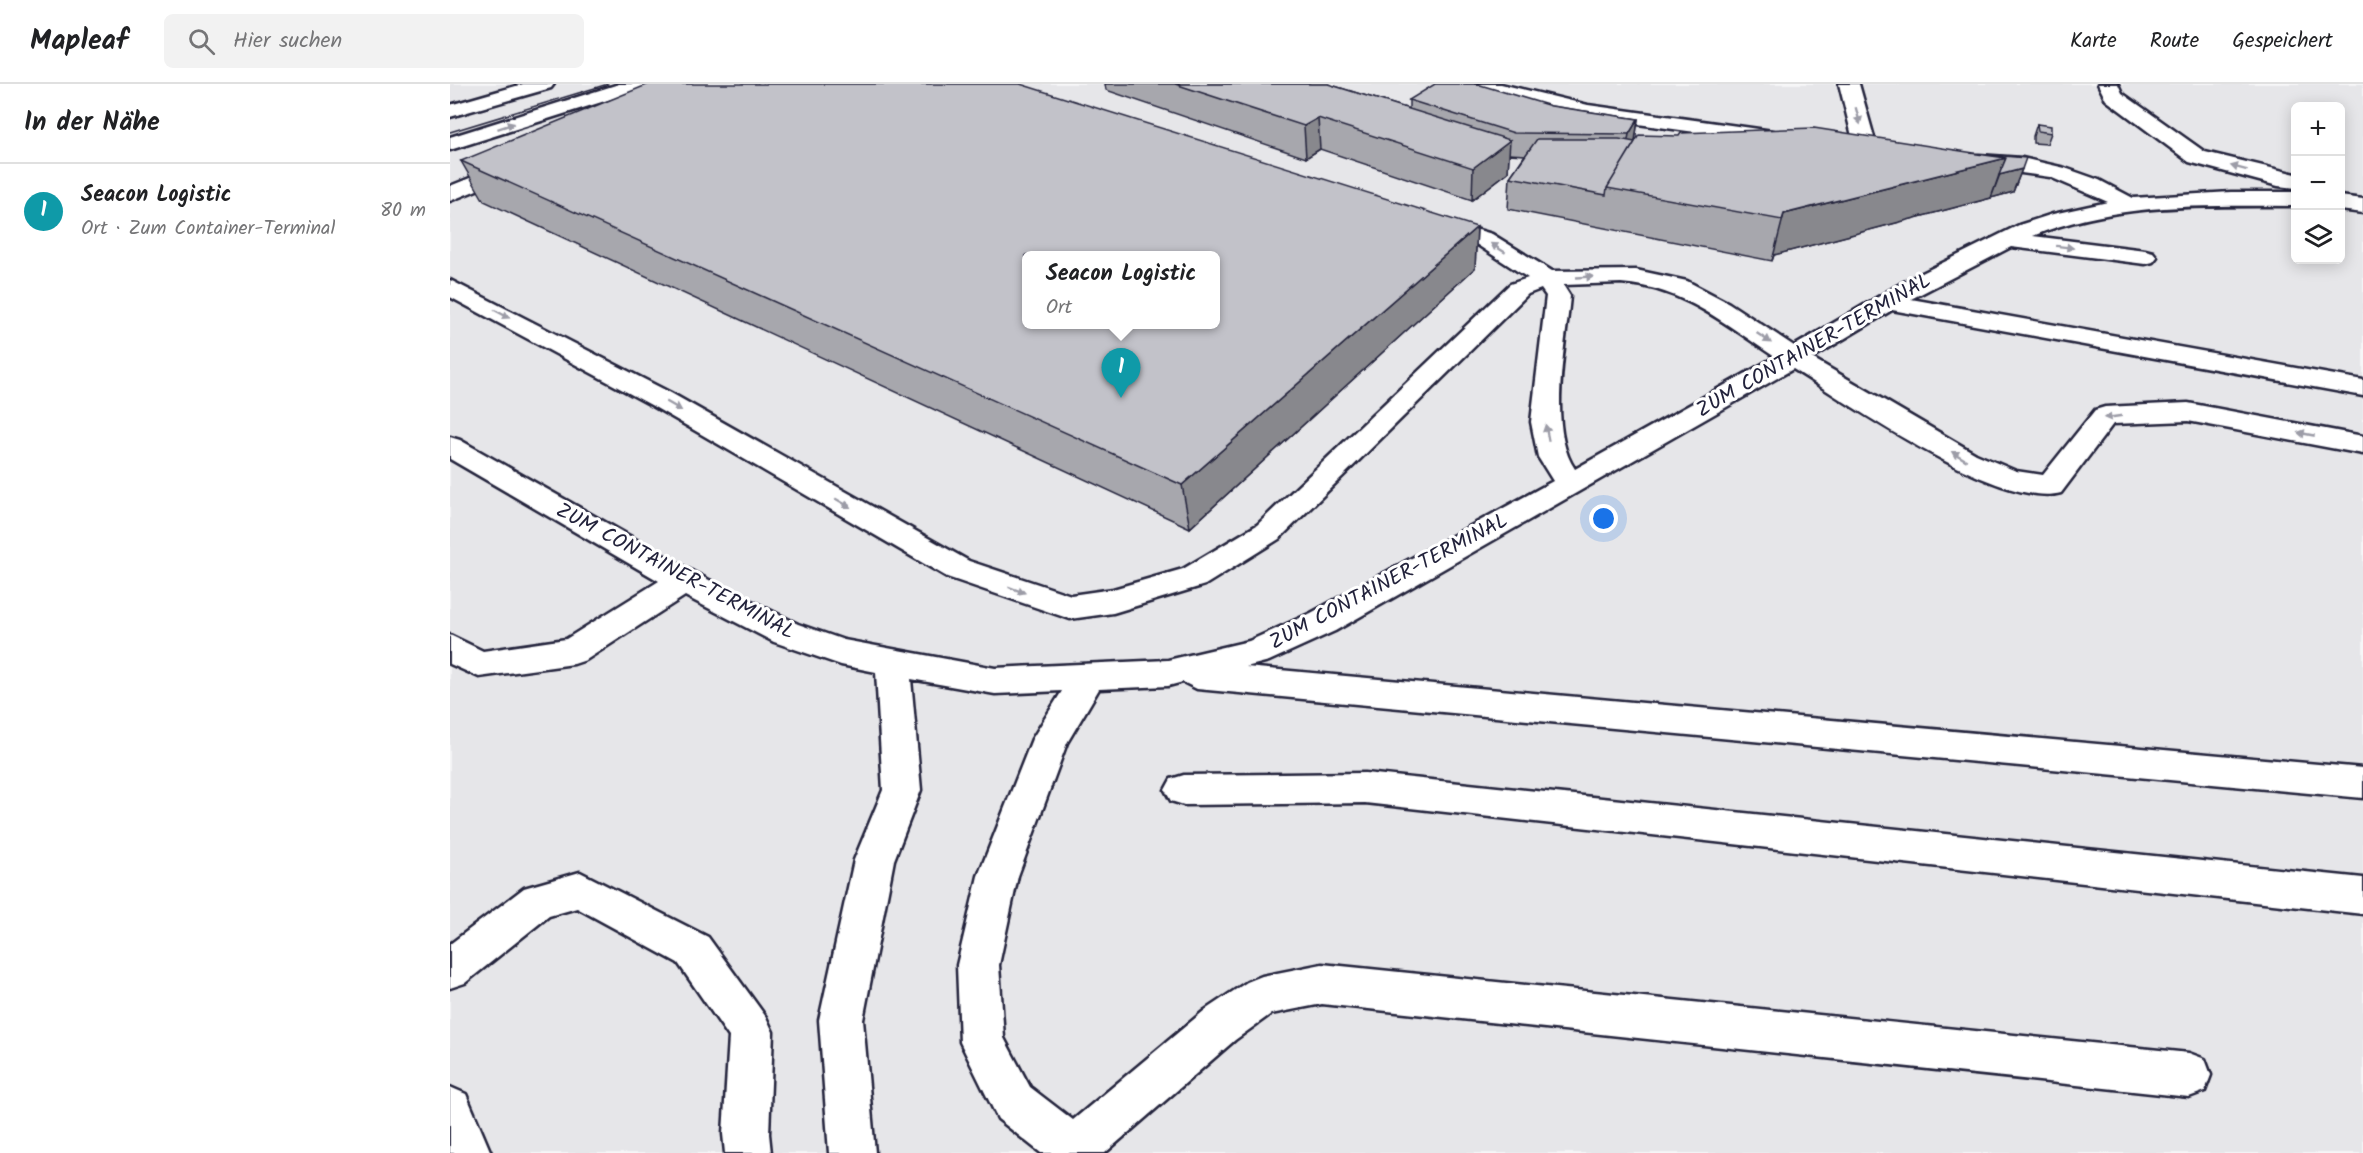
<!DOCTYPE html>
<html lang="de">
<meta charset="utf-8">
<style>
body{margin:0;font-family:Kalam,sans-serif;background:#f2f2f2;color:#202124}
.controls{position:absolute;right:18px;top:18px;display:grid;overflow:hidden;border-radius:9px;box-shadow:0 3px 15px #0003}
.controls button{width:54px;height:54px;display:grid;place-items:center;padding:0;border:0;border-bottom:2px solid #e0e0e0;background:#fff;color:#202124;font:30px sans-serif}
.you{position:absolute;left:1154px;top:435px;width:21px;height:21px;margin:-15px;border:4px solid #fff;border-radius:50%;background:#1a73e8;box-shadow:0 0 0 9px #1a73e833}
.badge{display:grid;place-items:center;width:39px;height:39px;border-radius:50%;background:#db2777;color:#fff;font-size:20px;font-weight:700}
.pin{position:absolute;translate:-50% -50px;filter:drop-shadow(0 2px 3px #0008)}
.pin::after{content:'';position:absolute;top:32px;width:21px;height:18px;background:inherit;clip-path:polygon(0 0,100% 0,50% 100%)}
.popup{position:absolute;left:572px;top:167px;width:198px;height:78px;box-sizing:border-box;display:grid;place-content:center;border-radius:9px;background:#fff;filter:drop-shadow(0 2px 4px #0005);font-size:20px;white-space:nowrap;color:#757577}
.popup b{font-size:22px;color:#202124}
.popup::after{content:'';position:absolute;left:50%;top:100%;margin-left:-12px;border:12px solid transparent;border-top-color:#fff}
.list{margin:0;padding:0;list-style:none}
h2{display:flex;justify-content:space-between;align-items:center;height:78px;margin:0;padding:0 24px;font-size:26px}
h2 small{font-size:20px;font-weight:400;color:#757577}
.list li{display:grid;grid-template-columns:39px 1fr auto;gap:18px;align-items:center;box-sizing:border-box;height:96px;padding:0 24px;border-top:2px solid #e0e0e0}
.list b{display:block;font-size:22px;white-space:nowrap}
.list p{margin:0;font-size:20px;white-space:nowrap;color:#757577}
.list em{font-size:20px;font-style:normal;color:#757577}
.icon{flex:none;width:33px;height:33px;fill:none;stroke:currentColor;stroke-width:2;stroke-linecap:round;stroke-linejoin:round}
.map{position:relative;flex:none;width:1913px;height:1069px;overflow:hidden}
header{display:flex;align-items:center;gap:36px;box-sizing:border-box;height:84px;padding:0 30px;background:#fff;border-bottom:2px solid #e0e0e0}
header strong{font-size:28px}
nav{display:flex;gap:33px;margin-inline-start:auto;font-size:21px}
.search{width:420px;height:54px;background:#f2f2f2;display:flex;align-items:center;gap:15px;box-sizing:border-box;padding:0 21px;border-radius:9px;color:#757577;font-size:22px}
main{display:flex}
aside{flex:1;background:#fff}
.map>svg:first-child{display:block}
.built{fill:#e6e6e9;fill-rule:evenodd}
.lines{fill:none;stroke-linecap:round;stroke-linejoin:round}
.minor-casing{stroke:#22223b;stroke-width:5}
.major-casing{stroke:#22223b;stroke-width:5}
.minor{fill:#fff;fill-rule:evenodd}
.major{fill:#fff;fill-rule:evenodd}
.tram{stroke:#22223b;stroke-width:1.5}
.wall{fill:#a7a7ad;stroke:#22223b;stroke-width:1.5}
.shaded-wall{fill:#88888d;stroke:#22223b;stroke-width:1.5}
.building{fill:#c2c2c9;stroke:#22223b;stroke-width:1.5;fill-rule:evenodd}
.oneway{fill:#9c9ca7}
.labels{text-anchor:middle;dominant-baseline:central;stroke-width:6;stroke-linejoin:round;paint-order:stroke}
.street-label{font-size:21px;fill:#22223b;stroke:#fff}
</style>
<header>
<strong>Mapleaf</strong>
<div class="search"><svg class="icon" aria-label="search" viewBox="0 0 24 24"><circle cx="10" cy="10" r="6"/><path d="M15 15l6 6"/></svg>Hier suchen</div>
<nav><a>Karte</a><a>Route</a><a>Gespeichert</a></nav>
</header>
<main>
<aside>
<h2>In der Nähe<small></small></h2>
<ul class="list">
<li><span class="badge" style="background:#0f9aa8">1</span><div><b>Seacon Logistic</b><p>Ort · Zum Container-Terminal</p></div><em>80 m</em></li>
</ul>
</aside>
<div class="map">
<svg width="1913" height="1069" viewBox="0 0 1913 1069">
<rect width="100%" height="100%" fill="#f6f6f7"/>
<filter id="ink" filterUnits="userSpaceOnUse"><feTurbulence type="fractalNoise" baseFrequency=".0167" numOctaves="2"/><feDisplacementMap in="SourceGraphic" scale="12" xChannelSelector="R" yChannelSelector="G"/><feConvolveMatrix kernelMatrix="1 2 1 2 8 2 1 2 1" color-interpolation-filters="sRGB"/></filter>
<g filter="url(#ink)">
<!-- built -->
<path class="built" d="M0 0H1913V1069H0ZM1846 22H1890V176H1846ZM576 172H765V240H576Z"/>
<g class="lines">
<!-- minor casing -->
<g class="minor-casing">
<path id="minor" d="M1017 0H1051L1138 21 1323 47 1330 49 1333 53 1330 57 1323 59 1138 33 1020 4Z
M1389 0H1409L1427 64 1423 68H1409L1405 64Z
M1648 0H1668L1672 9 1755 68 1846 90V104L1828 102 1739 78 1656 16Z
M1529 71 1572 74 1615 84 1649 96 1683 114 1781 108H1846V122C1759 122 1664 118 1583 152L1695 166 1703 168 1707 173 1703 178 1695 180 1561 163 1461 215 1913 296V312L1442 226 1362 274 1526 370 1566 387 1593 391 1645 326 1655 323 1738 319 1913 352V370L1738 337 1663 340 1611 409C1550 426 1398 319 1343 285L885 547 819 577 796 583 1913 684V714L747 605 733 598 718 602 649 605 617 659 568 792 549 881 554 954 580 1003 623 1036 755 926 797 898 812 892 872 880 1739 969 1755 975 1761 991 1755 1007 1739 1013 872 920 821 930 785 956 655 1069H591L548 1035 510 958 507 881 528 792 582 655 612 607 545 610 461 595 471 706 444 776 413 936 425 1069H379L369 936 404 776 433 706 426 588 391 581 324 558 235 512 136 576 124 580 29 593 0 580V551L33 567 116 555 209 497 0 375V353L10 356 245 489 348 540 394 556 545 584 718 576 799 557 861 529 1103 397 1088 373 1081 338 1096 212 1091 205 1078 210 829 455 755 501 663 529 620 535 497 493 201 321 0 213V196L221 309 519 477 621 511 663 505 733 485 807 441 1060 200 1078 194 1026 160 976 145 972 140 976 135 984 133 1042 150 1102 187 1186 186 1237 197 1279 219 1344 262 1452 199 1569 141 1603 130 1658 118 1600 93 1521 82 1518 77 1521 72ZM1171 199C1234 204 1275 240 1325 273L1125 385C1097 345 1116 260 1120 212L1113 201Z
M65 76 73 77 76 82 73 87 0 117V102Z
M1890 112 1913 115V129L1890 126Z
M915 689 1913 794V830L915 719 734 721 721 717 715 706 721 695 734 691Z
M130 788 258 853 316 933 323 948 319 1050 321 1069H275L273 1050 279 953 228 879 127 824 99 832 15 899 0 904V860L74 804Z
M0 1003 16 1010 41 1069H0Z"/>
</g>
<!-- major casing -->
<g class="major-casing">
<path id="major" d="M73 0H104L101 4 0 33V21Z
M169 0H199L196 4 0 66V53Z"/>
</g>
<!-- minor -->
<use href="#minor" class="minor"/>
<!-- major -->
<use href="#major" class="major"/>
<!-- tram -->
<path class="tram" d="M0 48 158 0"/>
</g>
<!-- wall -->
<path class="wall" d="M655 0H878L959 25V16L1101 22 1188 35 1185 58 1572 85 1563 108 1324 171 1322 177 1058 125 1060 93 1075 71 1059 70 1058 88 1022 116 870 65 856 74 656 6Z
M1587 40 1601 49 1597 60 1583 59V52Z
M11 77 1027 143 1025 184 740 444 34 117Z"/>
<!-- shaded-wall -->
<path class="shaded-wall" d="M868 34 870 65 856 74 854 42Z
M1188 35 1185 57 1175 72 1179 50Z
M1060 56 1058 88 1022 116 1023 84Z
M1556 74 1541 114 1324 171 1322 177 1334 130Z
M1572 85 1563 108 1541 114 1549 91Z
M1027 143 1025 184 740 444 732 401Z"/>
<!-- building -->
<path class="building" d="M199 0H570L1027 143 732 401 11 77ZM576 171H765V240H576Z
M725 0H878L1060 56 1023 84 868 34 854 42Z
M985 0H1027L1101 22 1188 35 1179 50 1064 49 959 16Z
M1587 40 1601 42V49L1588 47Z
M1364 44 1556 74 1334 130 1332 136 1157 104 1189 51 1229 52 1231 49Z
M1087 55H1169L1185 58 1157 104 1156 111 1060 93Z
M1520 69 1576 74 1572 85 1549 91 1556 74Z"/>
<!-- one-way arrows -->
<defs><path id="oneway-solid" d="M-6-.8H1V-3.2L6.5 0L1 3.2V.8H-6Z" transform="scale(1.5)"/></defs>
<g class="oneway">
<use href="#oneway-solid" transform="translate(1408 32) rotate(75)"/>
<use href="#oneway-solid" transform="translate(56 42) rotate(-18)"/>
<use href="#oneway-solid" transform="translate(1789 84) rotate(-165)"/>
<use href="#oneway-solid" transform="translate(1615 163) rotate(7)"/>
<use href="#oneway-solid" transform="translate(1048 164) rotate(-148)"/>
<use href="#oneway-solid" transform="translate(1135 193) rotate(-3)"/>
<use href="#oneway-solid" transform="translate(52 230) rotate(28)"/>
<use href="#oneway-solid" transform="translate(1314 254) rotate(34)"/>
<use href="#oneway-solid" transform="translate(224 322) rotate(30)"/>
<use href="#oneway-solid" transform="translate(1663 333) rotate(172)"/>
<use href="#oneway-solid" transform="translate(1097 349) rotate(-101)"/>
<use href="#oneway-solid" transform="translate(1856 350) rotate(-169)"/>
<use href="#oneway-solid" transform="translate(1509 372) rotate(-149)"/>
<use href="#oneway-solid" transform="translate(393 419) rotate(30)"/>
<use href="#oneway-solid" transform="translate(567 506) rotate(20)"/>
</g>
</g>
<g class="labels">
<!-- street labels -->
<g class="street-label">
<text transform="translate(1364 262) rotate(-30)">ZUM CONTAINER-TERMINAL</text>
<text transform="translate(225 488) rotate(28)">ZUM CONTAINER-TERMINAL</text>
<text transform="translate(939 498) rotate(-28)">ZUM CONTAINER-TERMINAL</text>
</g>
</g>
</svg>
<div class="controls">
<button>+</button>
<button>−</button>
<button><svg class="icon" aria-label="layers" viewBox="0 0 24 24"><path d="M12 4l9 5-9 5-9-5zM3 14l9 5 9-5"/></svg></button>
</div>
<div class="you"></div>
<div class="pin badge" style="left:671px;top:314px;background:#0f9aa8">1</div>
<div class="popup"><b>Seacon Logistic</b>Ort</div>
</div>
</main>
